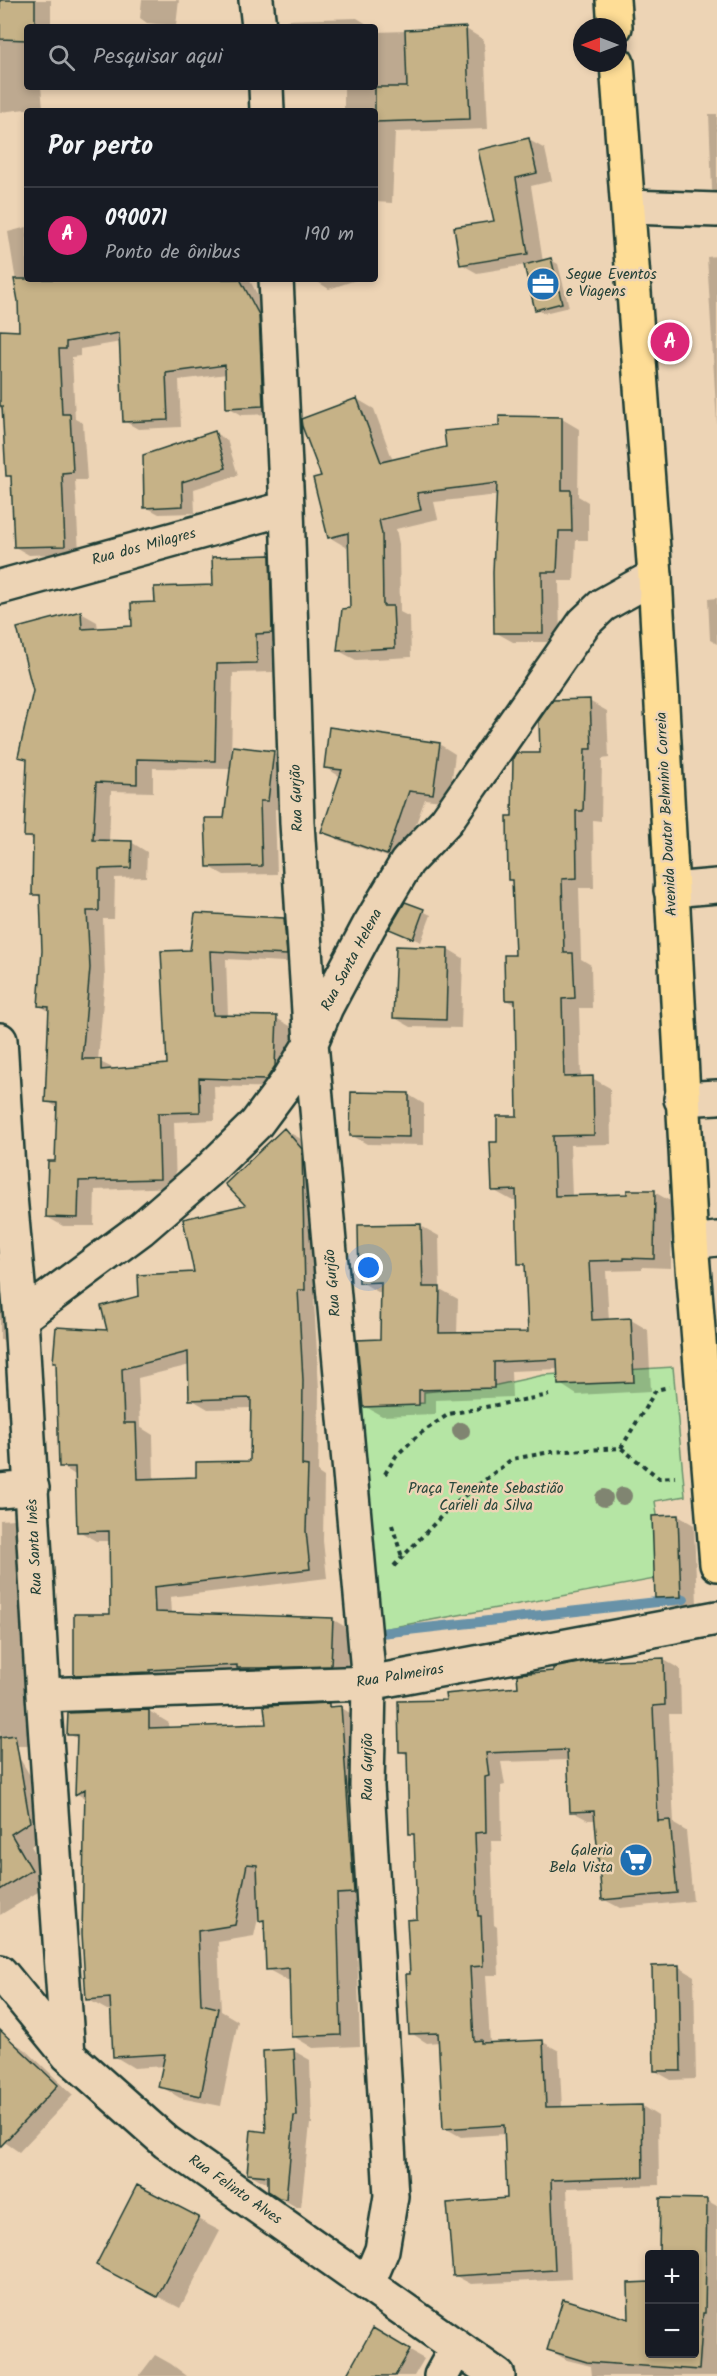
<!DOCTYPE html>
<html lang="pt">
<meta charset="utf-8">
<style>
body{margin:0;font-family:Kalam,sans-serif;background:#242831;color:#f1f3f6}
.controls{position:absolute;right:18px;bottom:18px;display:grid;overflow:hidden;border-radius:6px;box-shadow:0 3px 9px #0003}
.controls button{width:54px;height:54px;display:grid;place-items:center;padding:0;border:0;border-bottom:2px solid #363941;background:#171b24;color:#f1f3f6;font:30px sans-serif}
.compass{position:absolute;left:573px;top:18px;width:54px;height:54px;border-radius:50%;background:#171b24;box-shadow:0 3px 9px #0003;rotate:270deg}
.you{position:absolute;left:369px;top:1268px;width:21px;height:21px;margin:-15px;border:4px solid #fff;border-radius:50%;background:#1a73e8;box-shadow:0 0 0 9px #1a73e833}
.badge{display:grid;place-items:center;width:39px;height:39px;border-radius:50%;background:#db2777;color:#fff;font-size:20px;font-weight:700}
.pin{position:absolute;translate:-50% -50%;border:3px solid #fff;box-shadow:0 2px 6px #0006}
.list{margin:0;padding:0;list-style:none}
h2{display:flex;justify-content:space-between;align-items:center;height:78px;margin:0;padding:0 24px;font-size:26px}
h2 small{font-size:20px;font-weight:400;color:#9ea1a6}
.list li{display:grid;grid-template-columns:39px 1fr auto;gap:18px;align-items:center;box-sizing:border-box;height:96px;padding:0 24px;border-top:2px solid #363941}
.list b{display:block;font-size:22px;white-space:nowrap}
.list p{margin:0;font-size:20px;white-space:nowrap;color:#9ea1a6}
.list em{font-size:20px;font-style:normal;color:#9ea1a6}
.icon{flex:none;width:33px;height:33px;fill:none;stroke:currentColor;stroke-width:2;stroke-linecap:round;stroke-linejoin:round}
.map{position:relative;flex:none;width:717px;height:2376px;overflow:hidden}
.search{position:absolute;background:#171b24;box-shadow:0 3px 9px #0003;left:24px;top:24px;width:354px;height:66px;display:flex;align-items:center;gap:15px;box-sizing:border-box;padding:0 21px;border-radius:6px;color:#9ea1a6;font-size:22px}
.panel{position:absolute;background:#171b24;box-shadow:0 3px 9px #0003;left:24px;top:108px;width:354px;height:174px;border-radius:6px}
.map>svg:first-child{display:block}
.green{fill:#b5e5a4;stroke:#6a916c;stroke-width:1.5}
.shadow{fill:#0003;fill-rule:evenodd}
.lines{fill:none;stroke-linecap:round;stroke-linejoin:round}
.stream{stroke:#6892a8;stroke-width:10}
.building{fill:#c6b287;stroke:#1f3d34;stroke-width:1.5;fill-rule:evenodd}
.minor-casing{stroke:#1f3d34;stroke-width:38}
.major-casing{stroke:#1f3d34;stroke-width:38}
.path{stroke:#1f3d34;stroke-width:4;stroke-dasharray:4.5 4.5;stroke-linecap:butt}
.minor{stroke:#edd4b5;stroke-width:33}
.major{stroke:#fedd96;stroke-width:33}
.tree{fill:#808571}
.labels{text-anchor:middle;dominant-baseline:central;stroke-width:5;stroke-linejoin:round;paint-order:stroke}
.poi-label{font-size:15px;fill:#1f3d34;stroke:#edd4b5;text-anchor:start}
.street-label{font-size:15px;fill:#1f3d34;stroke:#edd4b5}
.park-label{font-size:15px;fill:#26453a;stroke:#edd4b5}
</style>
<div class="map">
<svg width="717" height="2376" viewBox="0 0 717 2376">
<rect width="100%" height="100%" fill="#edd4b5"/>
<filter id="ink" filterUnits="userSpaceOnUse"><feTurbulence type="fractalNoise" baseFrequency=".0167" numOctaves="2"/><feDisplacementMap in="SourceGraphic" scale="12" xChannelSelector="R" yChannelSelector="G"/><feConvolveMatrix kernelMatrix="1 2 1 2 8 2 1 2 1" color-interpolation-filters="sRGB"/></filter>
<g filter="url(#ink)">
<!-- green -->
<path class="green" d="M673 1367 685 1496 655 1501 666 1577 377 1630 357 1407 424 1403V1392L497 1385 544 1375Z"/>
<!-- shadow -->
<path class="shadow" d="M0 0H51V27H27V87H41L43 107 0 112Z
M142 0H179L176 26 147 23 140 18Z
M357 18 372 27H287L286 20Z
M375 29 376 32 466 29 484 40 488 129 395 132 392 203 375 202V111H344V87H375Z
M709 114H717V193L712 190Z
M529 140 545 149 552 181 531 186 543 262 551 260 558 264 569 307 544 313 536 309 526 265 477 273 461 264 495 222Z
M27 227V279H249L273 324 277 414 242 415 228 407 227 374 179 380 181 427 138 429 124 421 121 342 80 349V356L72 357 75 419 83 423 87 480H75L79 553 29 555 15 547 13 478 8 475 4 410 0 408V332H20L19 300 8 232Z
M717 256V425L707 257Z
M313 279H359L329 289Z
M357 399 374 409 393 461 562 419 579 429 578 496 588 502V540H576L574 581H559L560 642H513L495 632 498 495 434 502 438 519 396 529 399 544 400 612 410 617 411 657 356 660 339 651 351 610 350 546 346 547 329 537 323 477Z
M215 433 227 440 238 475 194 489 195 513 159 514 146 507Z
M269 557 285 566 288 642H272L273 672 233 673 231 756 273 753 289 762 283 810 275 809 277 874 224 875 208 866 225 819 231 769 153 768V792L111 791 109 842H131L147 852 146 877 115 878 114 919H103L105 978 98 1061 117 1070 168 1065 191 951 284 919 300 929 302 963 226 959 228 1016 276 1018 292 1027 291 1075 282 1088 214 1086 215 1120 174 1122 176 1187 95 1190 94 1226H63L47 1217 56 1163 58 1108 47 1101 50 1012 39 1005 44 951 42 898 34 894 35 841 26 836 29 761 20 756 35 691 19 629 81 613 97 622 98 629 133 627 156 604 215 586Z
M717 598V644L710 640 708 599Z
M589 701 607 711 609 758 602 759 601 821 593 820 594 888H579L581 959 591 965 592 1008H579L581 1078H592L610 1088 611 1144 570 1145 572 1197 654 1192 672 1202 671 1268 642 1267V1270L606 1271 609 1321 631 1320 648 1330 651 1391 577 1395 560 1384 559 1369 511 1371 512 1397 436 1400V1414L382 1416 364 1406 381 1341 383 1292H378L361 1282 421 1226 439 1236 440 1289 458 1299 457 1335 530 1334 527 1267 520 1263 518 1200H511L493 1190 499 1144 518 1117 517 1006 506 1000 516 956 513 817 542 755Z
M439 744 455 754 449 802 425 799 402 862 338 840 323 831 341 777 326 768Z
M406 903 431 915 421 942 391 929Z
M448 949 463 958 461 1028 411 1027 395 1018Z
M409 1095 424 1104V1145L367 1144 351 1135Z
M285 1130 301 1139 318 1160 321 1299H314L319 1390 318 1473 324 1477 323 1541 327 1578 170 1597 171 1614 332 1619 349 1629 347 1675 93 1684 76 1674 111 1615V1541H96L79 1531 77 1476 61 1466 109 1332 141 1297 196 1273 247 1206ZM190 1365 191 1399 208 1409 252 1408 251 1463 198 1478 154 1480 153 1435 140 1427 138 1378Z
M0 1225 11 1339 0 1340Z
M678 1516 694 1525 697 1605 672 1606 656 1597 653 1517Z
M14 1519 35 1532V1746H12L45 1800 51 1834 31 1846 53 1883 0 1915V1520Z
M664 1660 680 1669 681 1714H669L674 1824 686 1831 693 1901 620 1908 603 1899 596 1820H588L571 1811 569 1760 501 1762 505 1785 501 1786 502 1841H491L494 1925 497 1927 499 1975H486L490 2044 543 2042 559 2051 562 2108 642 2106 658 2116 659 2185 567 2188 571 2279 471 2284 454 2275 509 2199 506 2134 461 2137 445 2128 440 2042 427 2043 411 2033 412 1975 419 1921 415 1836 410 1833 409 1756 400 1751 447 1702Z
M329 1705 334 1708 340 1707 360 1719 374 1904 356 1905 360 2046 313 2048 293 2036 291 1980H287L267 1969 266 1923 260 1920 259 1914 254 1936 218 1942 221 2011 238 2021 221 2106 180 2098 160 2086 164 2066 134 2068 114 2056 112 2010H107L87 1999 86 1799 77 1794 78 1739 69 1734V1714L149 1711 169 1723V1729L267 1726Z
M679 1967 694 1976 696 2079 671 2080 655 2071Z
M11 2041 26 2050 73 2095 19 2152 0 2139V2053Z
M294 2051 310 2060 312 2124H310L301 2207H296L279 2197 270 2183 264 2182 248 2173 268 2133Z
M138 2187 220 2231 180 2308 120 2277Z
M662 2199 706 2200 717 2206V2376H592L591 2366 567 2360 549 2350 694 2354V2254H661Z
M373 2330 424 2359 414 2376H347Z
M155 2355 171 2364 187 2376H139Z"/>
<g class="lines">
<!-- stream -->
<path class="stream" d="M381 1633 684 1599"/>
</g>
<!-- building -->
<path class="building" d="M0 0H35V27H27V40L0 39Z
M466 27 470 119 375 122V87H407L405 30Z
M529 138 537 173 516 178 528 254 460 265 454 227 494 221 478 150Z
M551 258 562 303 535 310 524 265Z
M14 279H240L259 315 263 406 226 408 225 365 166 373 168 420 123 422 119 333 66 342V349H59L62 414H70L73 472 62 473 65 546 14 547 11 476H6L2 406H0V330L19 331 18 301Z
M357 398 381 462 446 447 444 431 499 426V416L562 417V490H571L572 531H559L557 572H542L543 633H494L493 572 497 483 417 493 421 510 379 520 382 534 383 606H393L395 648 337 651 342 609 350 608 348 533 328 538 313 478 321 476 302 426 301 419Z
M215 431 226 468 182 482 183 506 144 508 143 455Z
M270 555 272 633 256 634 257 663 217 664 215 761 137 759V784L96 782 93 840 132 841 131 868 99 869V911H87L90 968 82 1059H101V1070L167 1064 161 951 190 950 195 913 284 918 287 955 210 951 213 1015 277 1016 275 1066 266 1080 199 1078 200 1112 158 1113 160 1179 79 1181 78 1218 46 1217 48 1161H55L57 1103 45 1102 49 1007 38 1006 42 951 40 895H32L33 837H24L27 759 18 757 33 691 17 628 81 611 82 629 132 626 131 603 155 602 154 587 213 585 212 557Z
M590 699 592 749H585L583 811H576L577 878 562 879 564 953H573L575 998 562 999 564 1077 593 1076 594 1135 553 1136 555 1196 627 1194V1190H655L654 1259 624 1258V1260L589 1261 592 1320 631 1318 634 1382 558 1385 557 1359 494 1362V1388L419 1390V1405L363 1407 357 1340 380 1339 381 1282 359 1283 358 1225 421 1224 423 1287H440L439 1333 528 1332 525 1264H518L516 1190 492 1191 490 1142H497V1116H517L515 1000H505L504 955H515L512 880H508L507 816H512L513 758 516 753H540L539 720 553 700Z
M329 727 440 743 433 794 409 791 387 855 321 832 342 770 324 768Z
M233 746 274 751 268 801H260L262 866 207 867 205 818H224Z
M405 902 424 909 413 939 389 929Z
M396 946 448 948 446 1020 393 1018Z
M351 1092 409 1093V1137L350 1136Z
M284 1128 302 1149 305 1290H298L303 1380 302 1465 308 1466 306 1531 310 1569 154 1587 155 1612 333 1618 331 1666 261 1668H237V1665L150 1670V1672L74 1675V1614H110L109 1531 77 1532 75 1467H59L56 1362H53L56 1327 107 1330 101 1306 139 1296 138 1275 194 1272 183 1219 245 1205 225 1184ZM188 1352 189 1400 251 1398 250 1461 196 1462V1477L138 1479 136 1423H124L122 1369Z
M678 1515 681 1597 655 1598 652 1516Z
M664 1658 665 1705 653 1706 658 1821 670 1820 677 1893 602 1900 594 1811 570 1812 567 1750 486 1753 489 1776 485 1777 486 1832 475 1833 478 1916H481L483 1966 470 1967 474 2041 481 2040V2043L543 2040 546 2107 642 2105 643 2177 551 2180 555 2270 453 2276 447 2203 507 2198 504 2125 443 2129 438 2033 409 2034 406 1974H410L407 1920 417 1919 414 1834H409L407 1752H399L398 1701 446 1700 445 1694 518 1687 517 1674 553 1671V1668L589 1661Z
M329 1703V1707L341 1706 354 1893 337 1894 341 2035 291 2037 289 1968 266 1970 264 1920 259 1921 257 1865 247 1864 235 1925 198 1931 201 2004 218 2008 201 2096 158 2087 165 2054 113 2057 110 1998 86 2000 82 1933 85 1789 75 1795 77 1735H67L68 1713 149 1710V1728L266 1724 264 1706Z
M15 1735 30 1822 11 1834 32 1870 0 1890V1737Z
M679 1965 681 2071H654L652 1966Z
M0 2030 58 2085 0 2147Z
M294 2049 297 2116H294L286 2199 279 2198 268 2191V2176L247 2174 251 2130 266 2132 263 2051Z
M137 2185 199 2217 157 2297 96 2265Z
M660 2198 707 2199 705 2313H703L699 2370 587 2362 547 2350 563 2299 629 2319 628 2283 650 2282V2354H694V2254H659Z
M373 2328 410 2350 395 2376H346Z"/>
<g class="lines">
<!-- minor casing -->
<g class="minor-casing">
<path id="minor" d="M256 0 259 27
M266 87 267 111
M629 207 717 210
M276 279 287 508 297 823 311 1043 369 1683 367 1786 391 2196 382 2250 368 2283
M0 587 287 508
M671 890 717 886
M0 1040 9 1185 21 1318 43 1695 68 2055
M681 1099 717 1097
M691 1242 717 1239
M21 1318 141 1229 208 1171 256 1124 288 1081 311 1043 326 1007 369 926 407 862 446 821 584 623 603 605 655 576
M0 1491 32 1488
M43 1695 369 1683 717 1618
M0 1972 68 2055 166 2142 498 2376
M441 2376 457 2347"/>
</g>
<!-- major casing -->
<g class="major-casing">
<path id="major" d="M613 0 615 27
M617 63 655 576 691 1242 717 1564"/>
</g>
<!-- path -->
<path class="path" d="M621 1448 656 1390 669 1387
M385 1474 396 1456 418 1435 449 1414 549 1395
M392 1525 402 1557
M394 1566 450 1507 512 1459 551 1452 621 1448 659 1478 675 1477"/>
<!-- minor -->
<use href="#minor" class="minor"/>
<!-- major -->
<use href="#major" class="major"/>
</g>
<!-- trees -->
<g class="tree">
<circle cx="461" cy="1431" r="9"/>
<circle cx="623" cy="1496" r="9"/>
<circle cx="604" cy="1498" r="9"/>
</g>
</g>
<!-- icons -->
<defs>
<g id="office-disc" transform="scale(1.725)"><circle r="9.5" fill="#1f6fb2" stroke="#edd4b5"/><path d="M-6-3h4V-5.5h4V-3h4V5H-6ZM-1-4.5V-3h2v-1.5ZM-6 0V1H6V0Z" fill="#fff"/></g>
<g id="supermarket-disc" transform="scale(1.725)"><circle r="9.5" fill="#1f6fb2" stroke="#edd4b5"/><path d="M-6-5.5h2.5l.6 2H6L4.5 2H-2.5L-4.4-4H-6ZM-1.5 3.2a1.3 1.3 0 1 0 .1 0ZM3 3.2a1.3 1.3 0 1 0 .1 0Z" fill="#fff"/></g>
</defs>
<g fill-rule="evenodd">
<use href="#office-disc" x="543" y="284"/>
<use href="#supermarket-disc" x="636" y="1860"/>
</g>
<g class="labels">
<!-- poi labels -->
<g class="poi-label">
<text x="566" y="275">Segue Eventos<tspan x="566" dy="17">e Viagens</tspan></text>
<text x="613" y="1851" text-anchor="end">Galeria<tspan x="613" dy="17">Bela Vista</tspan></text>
</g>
<!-- street labels -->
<g class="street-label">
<text transform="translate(144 547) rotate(-15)">Rua dos Milagres</text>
<text transform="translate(297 798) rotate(-92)">Rua Gurjão</text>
<text transform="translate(667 814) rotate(-93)">Avenida Doutor Belmínio Correia</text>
<text transform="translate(352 960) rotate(-62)">Rua Santa Helena</text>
<text transform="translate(333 1283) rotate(-95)">Rua Gurjão</text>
<text transform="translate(35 1547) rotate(-93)">Rua Santa Inês</text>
<text transform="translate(400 1676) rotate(-9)">Rua Palmeiras</text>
<text transform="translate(368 1767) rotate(-90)">Rua Gurjão</text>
<text transform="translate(235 2190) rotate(35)">Rua Felinto Alves</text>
</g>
<!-- park labels -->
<g class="park-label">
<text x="486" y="1489">Praça Tenente Sebastião<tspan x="486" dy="17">Carieli da Silva</tspan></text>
</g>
</g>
</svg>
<div class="controls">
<button>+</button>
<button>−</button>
</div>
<svg class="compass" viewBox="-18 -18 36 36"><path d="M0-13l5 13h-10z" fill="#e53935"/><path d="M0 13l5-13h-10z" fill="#9ea1a6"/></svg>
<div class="you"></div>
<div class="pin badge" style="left:670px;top:342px">A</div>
<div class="search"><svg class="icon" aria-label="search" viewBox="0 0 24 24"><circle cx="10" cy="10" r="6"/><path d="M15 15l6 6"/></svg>Pesquisar aqui</div>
<section class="panel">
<h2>Por perto<small></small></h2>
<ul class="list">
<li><span class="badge">A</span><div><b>090071</b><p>Ponto de ônibus</p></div><em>190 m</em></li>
</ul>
</section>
</div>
